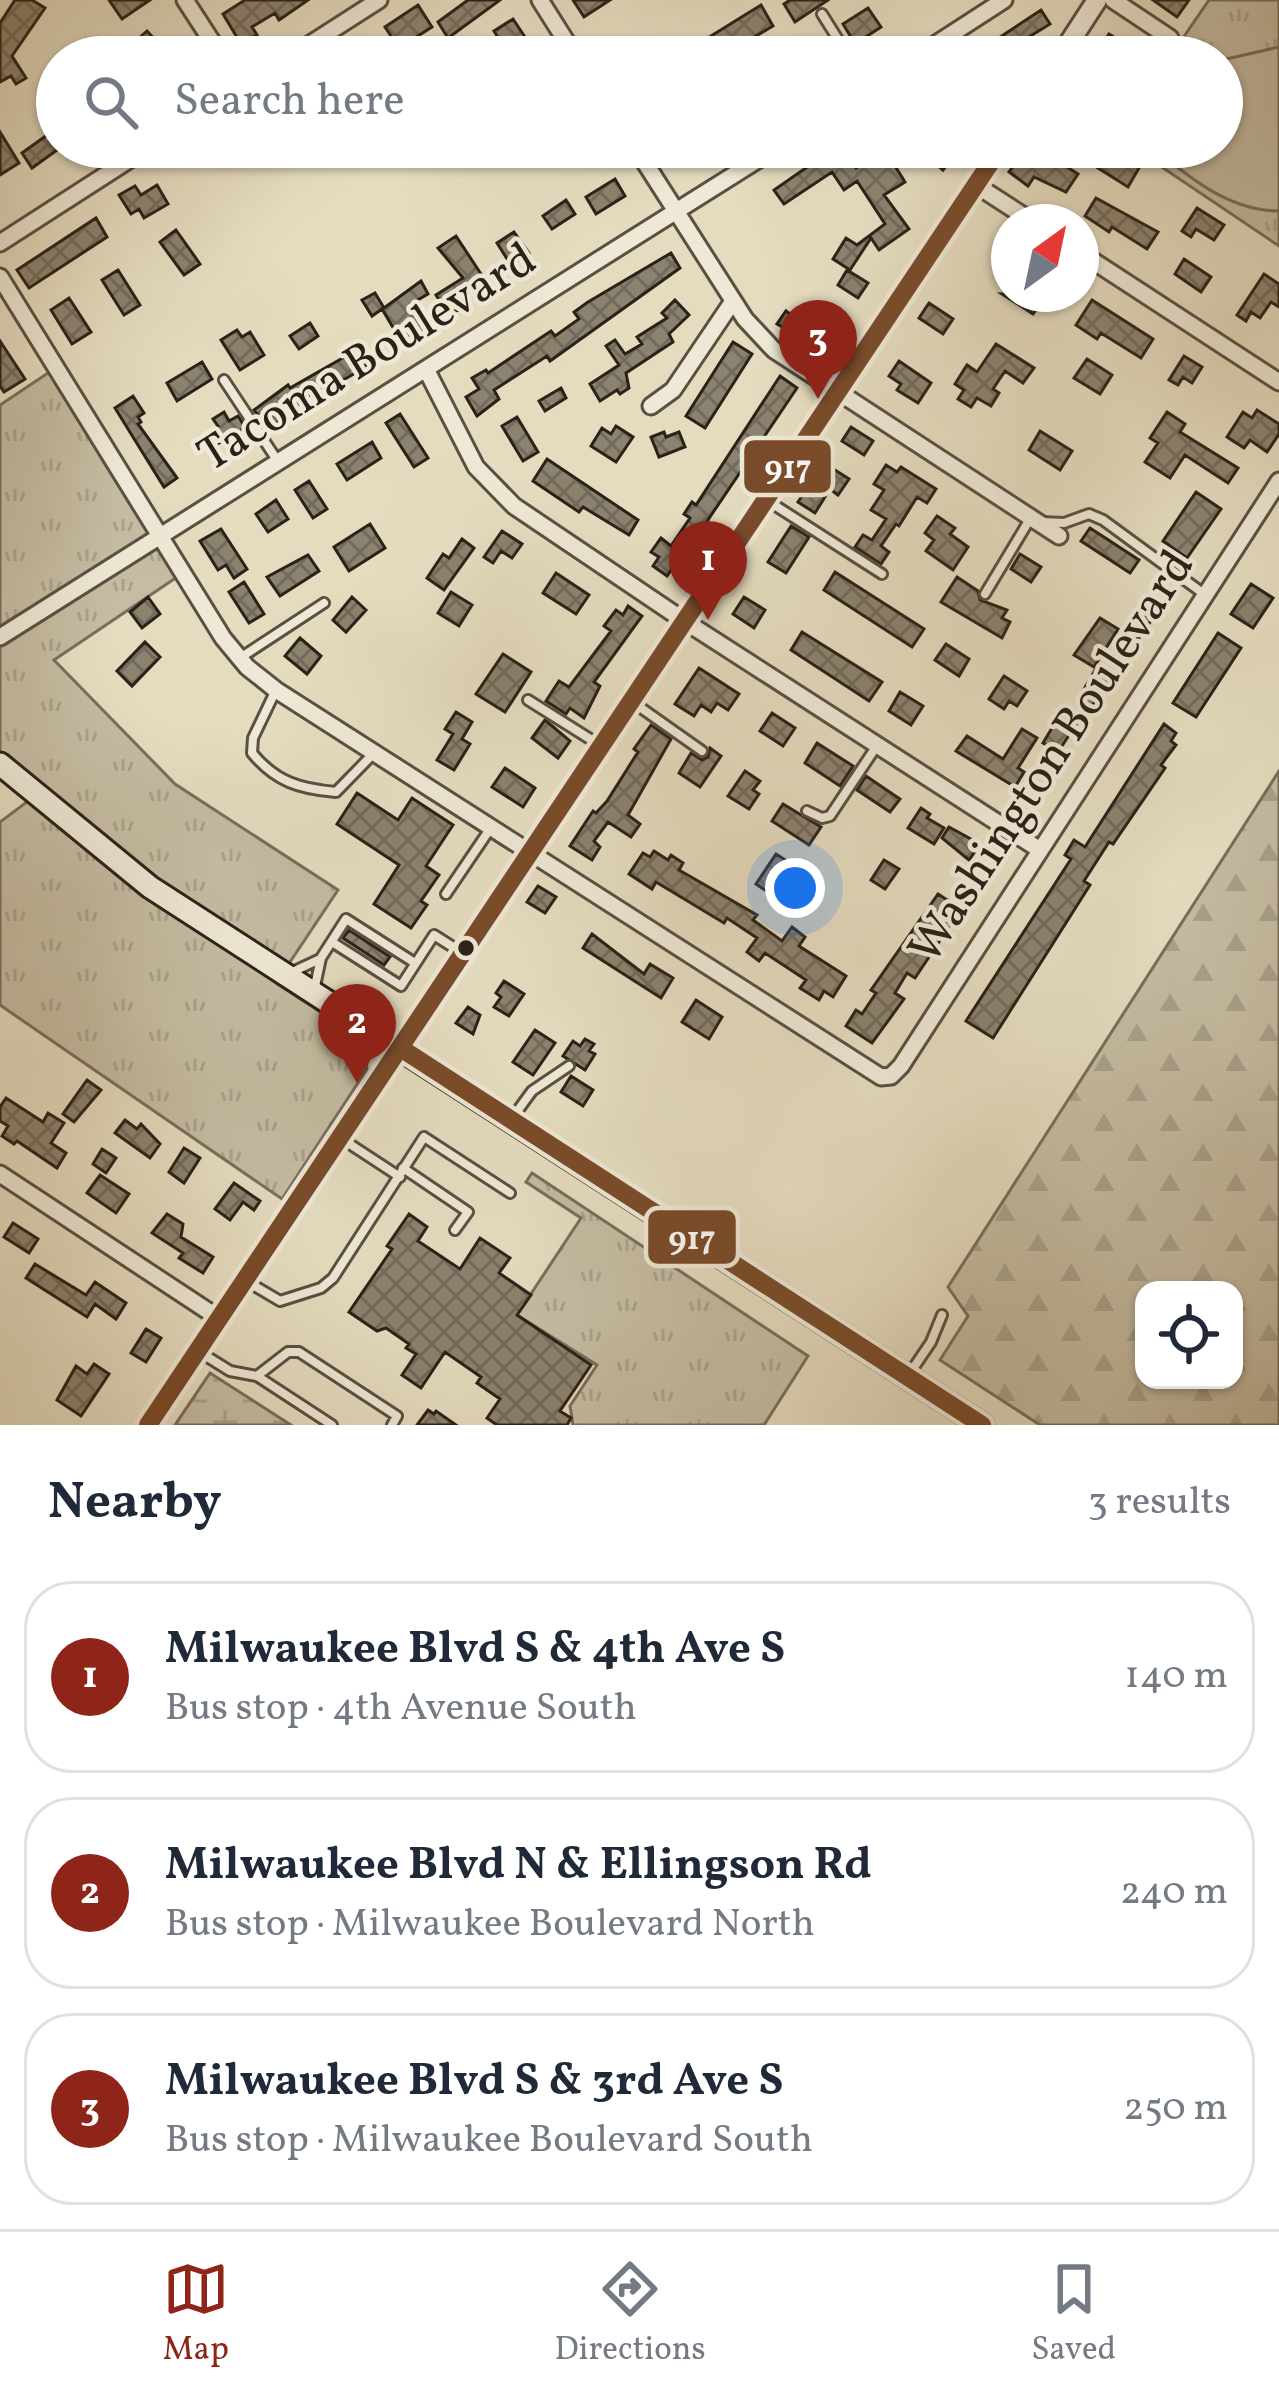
<!DOCTYPE html>
<meta charset="utf-8">
<style>
body{margin:0;font-family:Vollkorn,serif;background:#f2f2f3;color:#1f2937}
.controls{position:absolute;right:36px;bottom:36px;display:grid;overflow:hidden;border-radius:24px;box-shadow:0 3px 9px #0004}
.controls button{width:108px;height:108px;display:grid;place-items:center;padding:0;border:0;border-bottom:3px solid #e0e1e3;background:#fff;color:#1f2937;font:60px sans-serif}
.compass{position:absolute;left:991px;top:204px;width:108px;height:108px;border-radius:50%;background:#fff;box-shadow:0 3px 9px #0004;rotate:33deg}
.you{position:absolute;left:795px;top:888px;width:42px;height:42px;margin:-30px;border:9px solid #fff;border-radius:50%;background:#1a73e8;box-shadow:0 0 0 18px #1a73e833}
.badge{display:grid;place-items:center;width:78px;height:78px;border-radius:50%;background:#8f2418;color:#fff;font-size:39px;font-weight:700}
.pin{position:absolute;translate:-50% -99px;filter:drop-shadow(0 3px 6px #0008)}
.pin::after{content:'';position:absolute;top:63px;width:42px;height:36px;background:inherit;clip-path:polygon(0 0,100% 0,50% 100%)}
.list{margin:0;padding:0;list-style:none}
h2{display:flex;justify-content:space-between;align-items:center;height:156px;margin:0;padding:0 48px;font-size:51px}
h2 small{font-size:39px;font-weight:400;color:#747a83}
.list li{display:grid;grid-template-columns:78px 1fr auto;gap:36px;align-items:center;box-sizing:border-box;height:192px;margin:0 24px 24px;padding:0 24px;border:3px solid #e0e1e3;border-radius:48px}
.list b{display:block;font-size:45px;white-space:nowrap}
.list p{margin:0;font-size:39px;white-space:nowrap;color:#747a83}
.list em{font-size:39px;font-style:normal;color:#747a83}
.icon{flex:none;width:66px;height:66px;fill:none;stroke:currentColor;stroke-width:2;stroke-linecap:round;stroke-linejoin:round}
.map{position:relative;flex:none;width:1279px;height:1425px;overflow:hidden}
.search{position:absolute;background:#fff;box-shadow:0 3px 9px #0004;left:36px;right:36px;top:36px;height:132px;display:flex;align-items:center;gap:30px;box-sizing:border-box;padding:0 42px;border-radius:66px;color:#747a83;font-size:45px}
.sheet{height:804px;background:#fff}
nav{display:flex;justify-content:space-around;align-items:center;box-sizing:border-box;height:168px;border-top:3px solid #e0e1e3;background:#fff;font-size:33px;color:#747a83}
nav a{display:grid;justify-items:center;gap:6px}
nav .on{color:#8f2418}
.map>svg:first-child{display:block}
.grass{fill:url(#grass-tufts);stroke:#786e5d;stroke-width:3}
.forest{fill:url(#forest-firs);stroke:#786e5d;stroke-width:3;fill-rule:evenodd}
.wetland{fill:url(#wetland-marsh);stroke:#786e5d;stroke-width:3}
.pitch{fill:#c5bca3;stroke:#786e5d;stroke-width:3}
.building{fill:url(#building-cross-hatch);stroke:#2a2117;stroke-width:3}
.lines{fill:none;stroke-linecap:round;stroke-linejoin:round}
.service-casing{stroke:#595041;stroke-width:14}
.minor-casing{stroke:#595041;stroke-width:21}
.tertiary-casing{stroke:#595041;stroke-width:24}
.secondary-casing{stroke:#2a2117;stroke-width:27}
.service{stroke:#eee8d6;stroke-width:8}
.minor{stroke:#eee8d6;stroke-width:15}
.tertiary{stroke:#eee8d6;stroke-width:18}
.secondary{stroke:#eee8d6;stroke-width:21}
.bus-1-casing{stroke:#eee8d6;stroke-width:27}
.bus-1{stroke:#7a4b2a;stroke-width:18}
.bus-dot{fill:#2a2117;stroke:#eee8d6;stroke-width:4.5}
.labels{text-anchor:middle;dominant-baseline:central;stroke-width:9;stroke-linejoin:round;paint-order:stroke}
.street-label{font-size:48px;fill:#2a2117;stroke:#eee8d6}
.line-badge{stroke:#eee8d6;stroke-width:4.5}
.badge-label{font-size:33px;text-anchor:middle;font-weight:bold;fill:#fff}
</style>
<div class="map">
<svg width="1279" height="1425" viewBox="0 0 1279 1425">
<defs>
<pattern id="grass-tufts" width="24" height="20" patternUnits="userSpaceOnUse" patternTransform="scale(3)"><rect width="24" height="20" fill="#c5bca3"/><path d="M3 7l-1-3M5 7V3M7 7l1-3M15 17l-1-3M17 17v-4M19 17l1-3" fill="none" stroke="#a9a18c"/></pattern>
<pattern id="forest-firs" width="22" height="20" patternUnits="userSpaceOnUse" patternTransform="scale(3)"><rect width="22" height="20" fill="#c5bca3"/><path d="M5 1l3.5 6h-7zM16 11l3.5 6h-7z" fill="#a9a18c"/></pattern>
<pattern id="wetland-marsh" width="20" height="14" patternUnits="userSpaceOnUse" patternTransform="scale(3)"><rect width="20" height="14" fill="#c5bca3"/><path d="M1 5h8M5 5V1M11 12h8M15 12V8" fill="none" stroke="#a9a18c"/></pattern>
<pattern id="building-cross-hatch" width="8" height="8" patternUnits="userSpaceOnUse" patternTransform="scale(3)"><rect width="8" height="8" fill="#8b826f"/><path d="M0 0l8 8M0 8l8-8" fill="none" stroke="#726a5a"/></pattern>
</defs>
<rect width="100%" height="100%" fill="#e5dcc0"/>
<filter id="stains"><feTurbulence type="fractalNoise" baseFrequency=".00167" numOctaves="4"/><feColorMatrix values="0 0 0 0 .2 0 0 0 0 .09 0 0 0 0 .02 0 0 0 .5 -.17"/></filter>
<radialGradient id="worn" r=".72"><stop offset=".6" stop-color="#630" stop-opacity="0"/><stop offset="1" stop-color="#630" stop-opacity=".3"/></radialGradient>
<!-- grass -->
<path class="grass" d="M1209 0H1279V246L1132 147H1222V57H1170Z
M54 369 183 573 54 660 175 784 338 890 276 983 365 1041 367 1069 282 1199 0 1005V822L35 796 0 764V405Z
M532 1173 808 1356 764 1425H573L570 1406 597 1365 517 1315 581 1218 526 1182Z"/>
<!-- forest -->
<path class="forest" d="M1279 771V1425H1040L940 1360 968 1316 948 1287ZM1144 1290H1234V1380H1144Z"/>
<!-- wetland -->
<path class="wetland" d="M210 1373 291 1425H175Z"/>
<!-- pitch -->
<path class="pitch" d="M1279 47V211C1230 211 1189 178 1153 147H1222V60Z"/>
<!-- building -->
<path class="building" d="M15 0H32L45 8 12 56 26 78 16 84 11 76 0 82V23Z
M109 0H150L122 19Z
M245 0H308L279 20 275 13 252 27 257 35 241 44 223 14Z
M468 0H500L448 38 438 22Z
M573 0H610L584 17Z
M790 0H828L795 22 784 4Z
M1153 0H1189L1177 17Z
M418 5 432 27 399 48 385 27Z
M761 5 773 26 721 57H677Z
M868 8 881 27 855 44 843 24Z
M1041 10 1050 24 1019 43 1024 51 1013 57H970Z
M513 19 529 43 509 55 494 31Z
M147 31 159 44 154 48 162 57H118Z
M1109 34 1146 57H1112L1099 49Z
M57 128V150L32 168 22 153Z
M0 132 19 163 0 175Z
M669 147H705L685 165Z
M836 147H842L856 168 888 147H906L911 155 895 166 905 182 884 195 909 229 879 250 871 238 850 270 833 259 846 238 857 245 885 224 857 181 844 190 832 172 784 204 774 190Z
M938 147H961L943 170 929 158Z
M1027 147H1081L1067 167 1078 174 1066 192 1034 177 1028 186 1009 172Z
M1088 147H1107L1139 168 1128 187 1098 168 1105 158Z
M615 179 625 196 596 214 586 197Z
M157 185 168 204 144 218 139 209 131 214 119 195 135 186 141 195Z
M1096 198 1158 232 1147 249 1112 227 1109 232 1085 216Z
M566 200 575 214 552 229 543 216Z
M1197 208 1224 225 1214 240 1196 229 1191 237 1182 231Z
M96 218 107 237 29 288 17 270Z
M176 230 200 264 184 275 160 242Z
M514 232 529 253 511 265 497 243Z
M456 236 483 277 459 293 466 305 449 316 436 295 463 278 438 248Z
M671 253 680 268 550 361 547 356 494 390 499 399 477 416 466 397 479 389 472 378 486 370 488 373 551 331 555 336 579 319 574 312 588 302Z
M1184 259 1211 277 1201 292 1175 274Z
M118 270 140 305 124 315 102 280Z
M847 270 868 283 858 298 838 285Z
M1264 274 1279 284V307L1271 302 1260 318 1251 312 1246 321 1237 315Z
M421 281 428 294 411 304 429 334 417 342 412 334 401 341 382 309 372 316 362 300 375 293 384 308Z
M1002 294H1030L1042 302 1033 314Z
M69 298 91 332 72 344 51 310Z
M675 300 689 315 669 334 673 342 626 373 629 388 620 394 617 390 600 401 590 384 619 365 606 346 615 340 625 354 642 344 637 337 667 318 662 313Z
M1092 300 1153 339 1141 358 1101 333 1097 339 1076 325Z
M929 303 953 319 943 334 919 318Z
M786 311 795 318 798 313 822 330 832 316 847 328 832 350 807 333 803 338 777 324Z
M310 323 318 336 299 349 290 336Z
M237 330 242 337 250 332 264 355 240 370 221 340Z
M0 341 25 379 4 392 0 386Z
M733 342 752 354 705 428 686 416Z
M996 344 1034 368 1023 383 1005 371 993 389 999 393 991 406 977 398 971 407 958 399 964 390 955 384 967 365 977 372Z
M355 351 366 367 313 397 311 394 270 429 254 410 288 385 290 388Z
M1184 356 1202 367 1192 383 1183 377 1178 385 1169 380Z
M1087 359 1112 375 1100 394 1074 378Z
M899 361 931 383 918 403 897 390 901 384 889 376Z
M202 362 212 379 177 401 167 383Z
M780 376 797 388 687 551 693 555 685 568 677 562 667 576 653 566 659 557 651 552 661 538 671 546 690 518 684 514 692 502 696 505Z
M561 388 566 398 545 411 539 401Z
M133 396 144 413 138 417 141 422 138 424 177 478 164 487 115 408Z
M1257 410 1279 424V434L1267 452 1250 440 1244 448 1227 437 1243 412 1252 418Z
M224 412 229 421 238 416 245 427 241 430 244 435 234 441 229 436 219 443 212 430 218 426 213 419Z
M1167 412 1185 424 1180 432 1238 468 1228 483 1185 455 1170 478 1145 462 1158 443 1150 438Z
M400 414 428 458 414 467 386 423Z
M517 417 538 452 523 461 502 426Z
M616 426 633 437 616 462 591 446 602 428 611 434Z
M851 427 873 441 864 455 842 441Z
M1040 431 1072 451 1060 470 1029 450Z
M664 432 666 437 679 432 685 447 659 457 651 437Z
M372 442 381 458 347 480 337 464Z
M547 459 638 520 629 535 583 507 579 512 533 481Z
M824 463 849 479 838 495 830 489 815 513 798 502Z
M886 465 897 472 901 467 936 489 927 503 917 497 899 526 896 524 881 546 889 552 881 564 855 547 863 535 872 540 886 519 871 510 884 490 874 484Z
M309 481 327 509 313 518 295 490Z
M1196 492 1221 509 1187 558 1163 541Z
M276 500 288 519 268 532 256 514Z
M937 516 955 528 950 534 968 547 953 570 926 551 934 540 925 533Z
M370 524 385 548 349 571 334 547Z
M791 526 809 537 786 573 768 562Z
M1090 528 1139 560 1130 573 1081 541Z
M221 529 247 569 234 578 226 565 218 570 200 541Z
M502 531 522 544 512 558 501 551 493 563 484 557Z
M462 539 474 548 444 590 427 578 443 554 449 558Z
M1020 554 1041 567 1031 582 1011 569Z
M308 555 319 571 280 596 267 577Z
M835 572 924 629 912 647 824 590Z
M556 573 589 595 576 614 543 593Z
M957 577 978 591 980 600 1007 610 1002 618 1010 622 1002 638 941 602Z
M244 582 264 614 249 623 229 592Z
M1251 584 1273 598 1253 628 1231 614Z
M451 592 472 605 459 626 438 613Z
M148 597 160 614 142 628 130 612Z
M352 597 366 610 346 632 333 620Z
M744 597 765 610 754 628 733 614Z
M1142 602 1157 612 1133 647 1119 637Z
M628 606 642 616 594 682 600 686 584 718 570 708 566 714 546 701 559 681 569 687 611 631 604 626 616 610 623 615Z
M1100 618 1118 629 1094 667 1074 655Z
M802 632 882 682 869 701 791 650Z
M1218 633 1241 648 1196 717 1173 703Z
M300 638 321 656 307 674 285 656Z
M145 642 160 657 132 686 117 671Z
M946 644 969 659 959 676 935 660Z
M503 654 531 672 505 712 476 694Z
M699 668 739 694 728 710 717 703 711 712 701 705 694 716 675 704Z
M1095 670 1109 678 1092 706 1079 698Z
M1004 676 1027 691 1017 706 1009 701 1004 709 989 699Z
M900 692 923 706 911 725 889 711Z
M456 712 472 722 462 739 470 744 454 770 437 760 453 734 445 729Z
M772 713 795 728 783 746 760 731Z
M1061 713 1077 723 1058 752 1043 743Z
M545 720 570 741 558 758 532 738Z
M1164 724 1176 733 1171 741 1176 745 1161 765 1165 768 1113 844 1109 842 1084 881 1090 885 993 1038 966 1021 1071 859 1065 855 1074 840 1085 847Z
M651 725 671 739 628 815 640 824 631 837 608 822 594 841 600 847 592 860 570 846 593 811 596 813 607 801 638 752 634 749Z
M1022 729 1037 738 1018 768 1024 772 1015 787 956 751 967 736 1003 759Z
M817 743 853 766 840 786 805 763Z
M710 748 721 756 700 787 679 773 691 753 702 760 708 757Z
M505 768 535 788 523 807 492 787Z
M745 771 760 781 753 790 759 794 749 809 728 796Z
M866 776 900 799 890 812 857 790Z
M357 793 398 820 412 798 453 825 426 866 439 875 421 901 427 905 411 928 374 904 399 865 337 824Z
M783 804 821 827 809 845 772 821Z
M921 808 930 814 927 818 944 828 934 844 908 828Z
M949 827 980 844 969 860 942 838Z
M654 851 668 860 671 855 683 863 679 870 757 915 753 920 782 941 792 927 805 937 799 946 846 976 833 997 824 991 819 1000 800 988 806 980 765 953 759 961 747 952 757 938 727 918 724 923 656 882 652 889 629 874 643 853 650 857Z
M776 854 790 863 774 896 756 884Z
M884 860 899 869 885 889 871 880Z
M538 886 556 897 545 913 527 902Z
M938 894 961 909 915 978 907 973 895 993 904 999 872 1043 846 1026 856 1010 862 1014 876 993 871 990Z
M349 930 390 957 384 965 343 938Z
M592 934 644 974 650 964 673 978 661 998 583 948Z
M504 981 524 994 509 1016 494 1007 501 997 496 993Z
M696 1000 722 1017 709 1039 682 1022Z
M468 1007 480 1015 473 1034 456 1023Z
M535 1030 555 1043 533 1075 513 1062Z
M585 1039 594 1044 589 1051 595 1054 585 1070 563 1056 573 1041 580 1046Z
M571 1076 593 1090 583 1106 561 1092Z
M87 1080 101 1090 74 1122 63 1114Z
M6 1098 43 1122 48 1113 64 1123 51 1143 66 1153 57 1168 17 1141 14 1144 2 1136 8 1126 0 1121V1107Z
M125 1120 137 1129 141 1124 160 1144 150 1158 115 1133Z
M184 1148 200 1158 184 1183 169 1172Z
M102 1149 116 1158 106 1173 93 1164Z
M100 1175 129 1194 116 1213 87 1193Z
M234 1183 260 1201 254 1210 243 1202 230 1220 215 1209Z
M167 1214 183 1224 181 1237 213 1257 203 1273 179 1258 183 1253 152 1233Z
M409 1214 427 1227 418 1241 460 1269 480 1238 510 1258 499 1273 531 1295 517 1315 591 1365 560 1411 571 1418 567 1425H497L487 1418 500 1399 477 1383 481 1377 445 1352 421 1388 402 1375 416 1354 406 1348 409 1344 386 1328 377 1331 349 1312 392 1249 387 1246Z
M13 1223 38 1239 29 1253 4 1237Z
M35 1264 86 1295 95 1282 126 1303 116 1319 95 1304 87 1317 26 1278Z
M146 1329 161 1338 146 1362 131 1353Z
M94 1364 109 1374 81 1416 57 1400 76 1366 87 1374Z
M428 1410 434 1414 436 1411 456 1425H417Z"/>
<g class="lines">
<!-- service casing -->
<g class="service-casing">
<path id="service" d="M822 14 849 57
M746 57 762 47
M224 380 277 460
M768 501 882 574
M1042 522 1064 523 1089 514 1103 520 1204 594
M985 594 1030 519
M240 658 324 603
M275 692 253 738 252 753C276 782 300 789 336 792L374 753
M528 700 598 744
M634 703 702 751
M807 811 822 818 830 816 876 747
M446 894 490 829
M332 942 401 986 434 935 464 954
M290 973 320 959
M314 991 321 958 346 919 415 963
M513 1117 532 1091 569 1066
M342 1139 400 1177
M403 1168 468 1212 455 1230
M246 1281 280 1301 321 1288 333 1278 424 1137 510 1193
M198 1351 230 1371 257 1376 332 1425
M257 1376 288 1352H299L397 1416 392 1425
M908 1376 931 1342 942 1315"/>
</g>
<!-- minor casing -->
<g class="minor-casing">
<path id="minor" d="M185 0 222 57
M540 0 576 57
M1113 0 1170 38
M290 57 379 0
M916 57 1004 0
M635 147 745 319 774 350 1059 536
M976 185 1033 222
M0 243 149 147
M1081 253 1279 382
M0 277 223 638 247 667 276 690 881 1077 891 1076 901 1066 1279 481
M426 369 476 467 514 506 686 622 1040 850
M651 406 673 390 733 301
M0 637 778 147
M0 1174 220 1319"/>
</g>
<!-- tertiary casing -->
<g class="tertiary-casing">
<path id="tertiary" d="M1060 57 1097 0
M148 1425 1001 147"/>
</g>
<!-- secondary casing -->
<g class="secondary-casing">
<path id="secondary" d="M0 764 150 887 982 1425"/>
</g>
<!-- service -->
<use href="#service" class="service"/>
<!-- minor -->
<use href="#minor" class="minor"/>
<!-- tertiary -->
<use href="#tertiary" class="tertiary"/>
<!-- secondary -->
<use href="#secondary" class="secondary"/>
<!-- bus-1 casing -->
<g class="bus-1-casing">
<path id="bus-1" d="M402 1049 982 1425
M148 1425 1001 147"/>
</g>
<!-- bus-1 -->
<use href="#bus-1" class="bus-1"/>
</g>
<!-- markers -->
<circle class="bus-dot" cx="466" cy="948" r="10"/>
<g class="labels">
<!-- street labels -->
<g class="street-label">
<text transform="translate(368 359) rotate(-32)">Tacoma Boulevard</text>
<text transform="translate(1053 758) rotate(-57)">Washington Boulevard</text>
</g>
</g>
<g class="line-badge">
<rect x="742" y="438" width="91" height="57" rx="12" fill="#7a4b2a"/>
<rect x="646" y="1208" width="92" height="58" rx="12" fill="#7a4b2a"/>
</g>
<g class="badge-label">
<text x="788" y="478">917</text>
<text x="692" y="1249">917</text>
</g>
<rect width="100%" height="100%" filter="url(#stains)"/>
<rect width="100%" height="100%" fill="url(#worn)"/>
</svg>
<div class="controls">
<button><svg class="icon" aria-label="locate" viewBox="0 0 24 24"><circle cx="12" cy="12" r="6"/><path d="M12 2v4M12 18v4M2 12h4M18 12h4"/></svg></button>
</div>
<svg class="compass" viewBox="-18 -18 36 36"><path d="M0-13l5 13h-10z" fill="#e53935"/><path d="M0 13l5-13h-10z" fill="#747a83"/></svg>
<div class="you"></div>
<div class="pin badge" style="left:708px;top:620px">1</div>
<div class="pin badge" style="left:357px;top:1083px">2</div>
<div class="pin badge" style="left:818px;top:399px">3</div>
<div class="search"><svg class="icon" aria-label="search" viewBox="0 0 24 24"><circle cx="10" cy="10" r="6"/><path d="M15 15l6 6"/></svg>Search here</div>
</div>
<section class="sheet">
<h2>Nearby<small>3 results</small></h2>
<ul class="list">
<li><span class="badge">1</span><div><b>Milwaukee Blvd S &amp; 4th Ave S</b><p>Bus stop · 4th Avenue South</p></div><em>140 m</em></li>
<li><span class="badge">2</span><div><b>Milwaukee Blvd N &amp; Ellingson Rd</b><p>Bus stop · Milwaukee Boulevard North</p></div><em>240 m</em></li>
<li><span class="badge">3</span><div><b>Milwaukee Blvd S &amp; 3rd Ave S</b><p>Bus stop · Milwaukee Boulevard South</p></div><em>250 m</em></li>
</ul>
</section>
<nav>
<a class="on"><svg class="icon" aria-label="map" viewBox="0 0 24 24"><path d="M3 6l6-2 6 2 6-2v14l-6 2-6-2-6 2zM9 4v14M15 6v14"/></svg>Map</a>
<a><svg class="icon" aria-label="directions" viewBox="0 0 24 24"><path d="M12 3l9 9-9 9-9-9zM9 14v-3h6M13 9l2 2-2 2"/></svg>Directions</a>
<a><svg class="icon" aria-label="saved" viewBox="0 0 24 24"><path d="M7 4h10v16l-5-4-5 4z"/></svg>Saved</a>
</nav>
